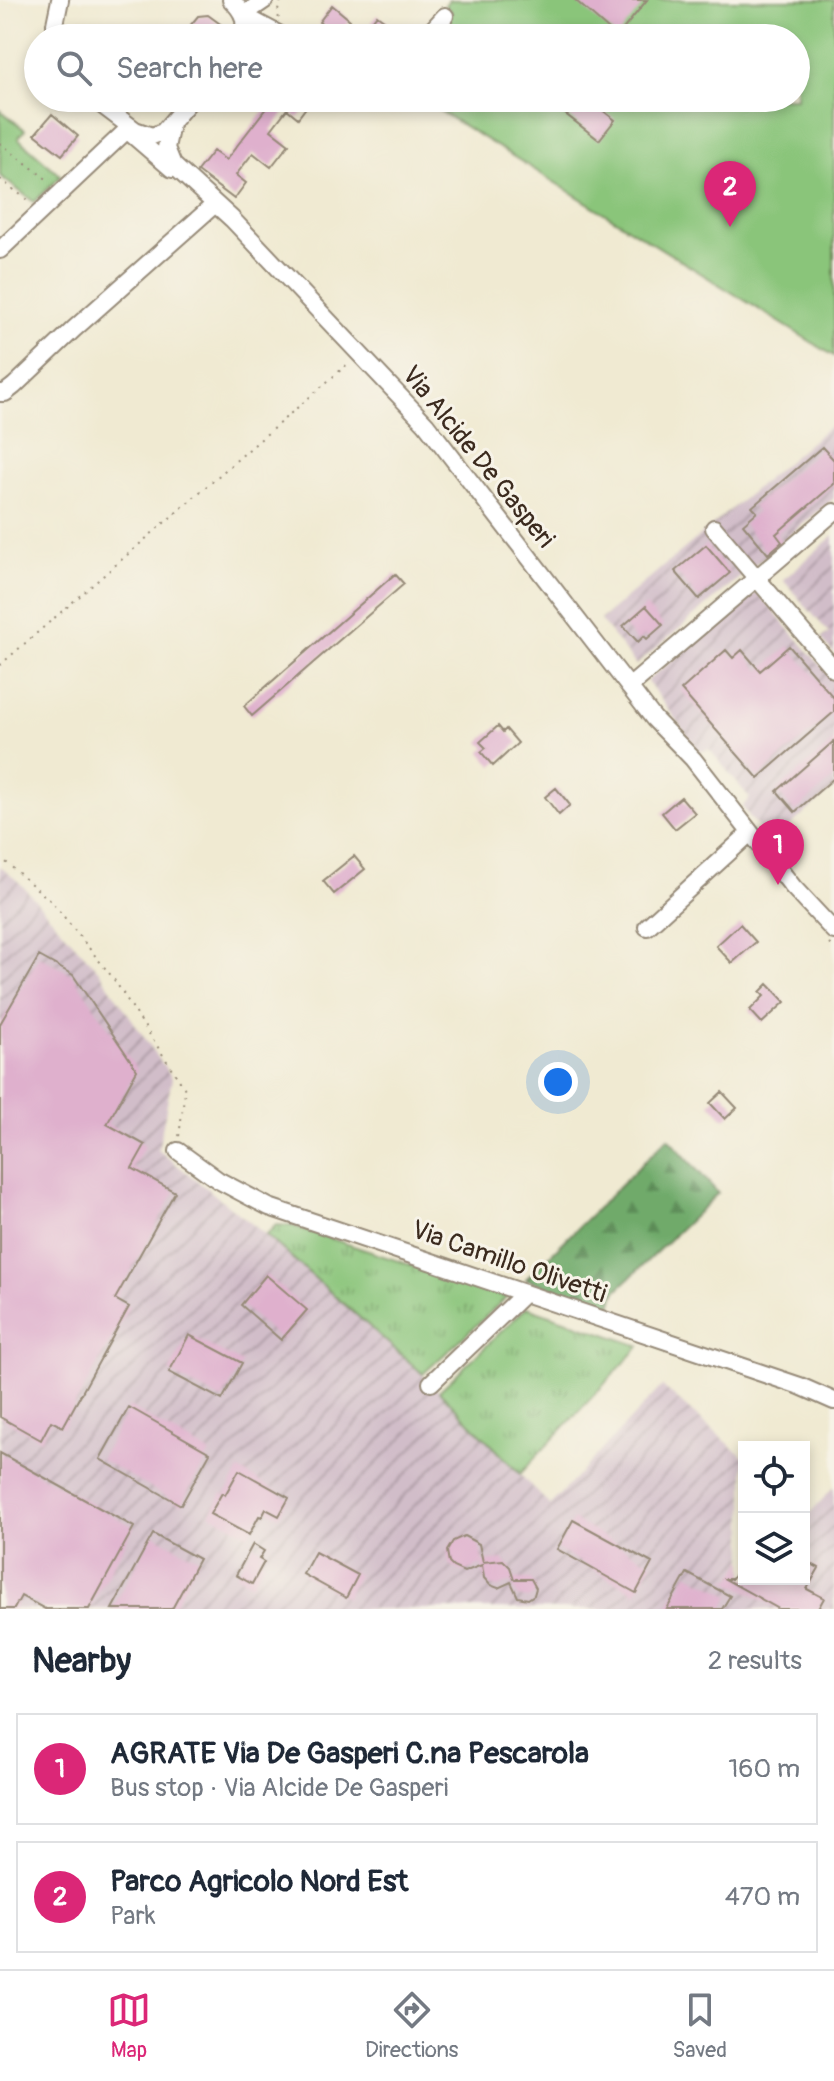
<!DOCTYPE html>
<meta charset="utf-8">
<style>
body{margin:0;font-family:Pangolin,sans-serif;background:#f2f2f3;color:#1f2937}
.controls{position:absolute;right:24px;bottom:24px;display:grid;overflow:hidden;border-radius:0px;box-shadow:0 4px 12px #0003}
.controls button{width:72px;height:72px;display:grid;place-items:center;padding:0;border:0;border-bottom:2px solid #e0e1e3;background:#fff;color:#1f2937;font:40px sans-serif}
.you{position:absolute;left:558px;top:1082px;width:28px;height:28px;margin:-20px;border:6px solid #fff;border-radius:50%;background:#1a73e8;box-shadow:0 0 0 12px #1a73e833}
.badge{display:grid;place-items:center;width:52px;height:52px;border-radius:50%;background:#db2777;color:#fff;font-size:26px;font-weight:700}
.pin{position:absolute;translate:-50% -66px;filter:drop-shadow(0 2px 4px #0008)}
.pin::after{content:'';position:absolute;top:42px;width:28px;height:24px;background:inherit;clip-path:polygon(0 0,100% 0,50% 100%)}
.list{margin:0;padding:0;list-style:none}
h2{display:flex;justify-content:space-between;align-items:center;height:104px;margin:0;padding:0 32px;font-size:34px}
h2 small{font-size:26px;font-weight:400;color:#747a83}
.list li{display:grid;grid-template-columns:52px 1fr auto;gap:24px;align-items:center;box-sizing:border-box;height:112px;margin:0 16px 16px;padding:0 16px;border:2px solid #e0e1e3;border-radius:0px}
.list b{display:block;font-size:30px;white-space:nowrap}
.list p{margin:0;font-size:26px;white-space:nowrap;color:#747a83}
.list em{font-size:26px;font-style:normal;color:#747a83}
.icon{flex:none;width:44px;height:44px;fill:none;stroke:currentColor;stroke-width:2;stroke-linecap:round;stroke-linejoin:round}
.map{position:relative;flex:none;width:834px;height:1609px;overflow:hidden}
.search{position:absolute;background:#fff;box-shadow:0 4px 12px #0003;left:24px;right:24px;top:24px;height:88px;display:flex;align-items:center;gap:20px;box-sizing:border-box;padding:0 28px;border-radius:44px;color:#747a83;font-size:30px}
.sheet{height:360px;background:#fff}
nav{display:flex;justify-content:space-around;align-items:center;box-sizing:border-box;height:112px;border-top:2px solid #e0e1e3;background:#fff;font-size:22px;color:#747a83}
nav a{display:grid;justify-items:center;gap:4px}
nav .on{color:#db2777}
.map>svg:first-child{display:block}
.industrial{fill:url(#industrial-furrows)}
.grass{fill:url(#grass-tufts);stroke:#62784c;stroke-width:2}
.forest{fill:url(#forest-firs);stroke:#556a44;stroke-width:2}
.green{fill:#8ac57a;stroke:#62784c;stroke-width:2}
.building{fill:#dfb0cd}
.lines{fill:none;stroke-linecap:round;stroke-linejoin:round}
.minor-casing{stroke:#968a78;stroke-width:20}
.path{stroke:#968a78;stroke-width:2;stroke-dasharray:2 6;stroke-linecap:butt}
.minor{stroke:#fff;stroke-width:16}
.labels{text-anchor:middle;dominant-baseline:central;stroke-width:6;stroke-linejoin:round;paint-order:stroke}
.street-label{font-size:26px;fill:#3b2a1e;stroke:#f7f3e8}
</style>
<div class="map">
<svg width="834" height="1609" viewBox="0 0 834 1609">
<defs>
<pattern id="industrial-furrows" width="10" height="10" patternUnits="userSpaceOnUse" patternTransform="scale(2)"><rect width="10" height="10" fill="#d1bdc9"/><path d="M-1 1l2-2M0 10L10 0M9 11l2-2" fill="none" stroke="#ab9aa3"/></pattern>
<pattern id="grass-tufts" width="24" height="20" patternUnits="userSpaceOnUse" patternTransform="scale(2)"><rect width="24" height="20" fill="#8ac57a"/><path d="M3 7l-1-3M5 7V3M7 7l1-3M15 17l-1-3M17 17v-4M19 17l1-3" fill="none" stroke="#72a063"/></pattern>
<pattern id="forest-firs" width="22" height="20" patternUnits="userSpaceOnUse" patternTransform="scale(2)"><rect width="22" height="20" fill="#6faa6a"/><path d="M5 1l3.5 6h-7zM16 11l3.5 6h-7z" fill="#5c8b57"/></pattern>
</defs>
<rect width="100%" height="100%" fill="#f7f3e8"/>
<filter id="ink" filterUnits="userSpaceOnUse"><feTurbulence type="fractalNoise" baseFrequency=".0125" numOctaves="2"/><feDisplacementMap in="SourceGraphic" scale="16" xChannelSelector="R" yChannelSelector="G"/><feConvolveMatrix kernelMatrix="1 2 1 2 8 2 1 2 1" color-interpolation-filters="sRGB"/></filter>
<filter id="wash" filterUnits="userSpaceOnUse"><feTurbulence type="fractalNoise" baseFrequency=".006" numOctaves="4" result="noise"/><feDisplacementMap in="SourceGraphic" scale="32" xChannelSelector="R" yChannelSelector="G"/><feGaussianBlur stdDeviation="1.8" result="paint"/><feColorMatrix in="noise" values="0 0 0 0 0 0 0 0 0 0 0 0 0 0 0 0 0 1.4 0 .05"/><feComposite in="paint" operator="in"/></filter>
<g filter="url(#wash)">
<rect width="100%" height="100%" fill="#f0ead2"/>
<!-- industrial -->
<path class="industrial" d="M832 424 834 498 636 665 600 620Z
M834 535V654L821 638 829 633 783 580Z
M757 592 834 681V788L770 843 742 807 750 798 709 749 700 752 647 681Z
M0 866 20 883 99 971 172 1078 158 1150 266 1235 416 1368 550 1505 662 1386 744 1457V1579H804V1509L810 1513 834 1487V1609H0Z"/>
<!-- grass -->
<path class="grass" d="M276 1225 293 1226 507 1297 423 1374 266 1235Z
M527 1307 640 1346 520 1474 439 1391Z"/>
<!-- forest -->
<path class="forest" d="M668 1138 718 1193 615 1292 611 1307 526 1279Z"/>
<!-- green -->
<path class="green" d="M449 0H834V356L419 98H796V38H432L452 13 445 5Z
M0 110 25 130 18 138 61 176 34 202 0 176Z"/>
<g id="blocks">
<!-- building -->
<path class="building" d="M575 0H647L617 37Z
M332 5 350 20 338 37 319 22Z
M208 15 223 26 213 38H180L198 16Z
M377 15 392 26 382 38H359Z
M274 98H313L298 118 287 109 271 130 289 144 271 167 253 153 236 175 246 183 234 199 197 171 213 151 226 160Z
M577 98H587L615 120 599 140 564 113Z
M52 114 78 136 62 155 35 134Z
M822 447 834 460V484L776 534 782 542 768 554 743 524 757 512 752 507Z
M706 545 730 573 699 599 675 571Z
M395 574 404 584 252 716 244 706Z
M646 606 663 625 647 639 644 636 638 642 623 626Z
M789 646 834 698V712L758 778 681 690 726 650 733 658 742 650 760 671Z
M498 726 503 732 506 729 518 743 493 766 481 752 486 748 480 742Z
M834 741V778L795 812 777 791Z
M556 788 570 805 559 815 545 797Z
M681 797 695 813 675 829 662 813Z
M354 856 365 869 334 894 323 881Z
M740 924 756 942 732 963 716 946Z
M39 956 73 975 137 1070 107 1124 145 1145 132 1168 175 1192 115 1299 129 1307 63 1427 51 1421 41 1440 0 1417V1024Z
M768 984 785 1002 762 1023 750 1010 764 996 760 992Z
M722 1092 737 1108 725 1119 710 1103Z
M266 1275 307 1310 281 1340 241 1305Z
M189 1335 242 1363 222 1400 169 1372Z
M129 1407 210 1453 181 1505 100 1459Z
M0 1453 134 1527 89 1609H45L21 1596 14 1609H0Z
M239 1470 289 1498 279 1516 266 1509 262 1517 259 1516 249 1535 210 1514 222 1493 225 1495Z
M573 1520 652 1563 636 1593 557 1549Z
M153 1534 199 1559 172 1609H112Z
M464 1536 479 1544 483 1562 503 1560 510 1567 514 1579H531L536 1588 534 1595 528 1599 518 1597 511 1582 498 1588 490 1585 484 1578 482 1565 464 1572 453 1567 449 1563 447 1551 453 1541Z
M253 1544 264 1551 259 1559 264 1562 252 1584 236 1575Z
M315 1552 358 1575 346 1598 303 1574Z
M744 1558V1579H804V1560L819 1568 807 1589 824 1598 818 1609H779L725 1579H732Z
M687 1573 730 1596 722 1609H667Z"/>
</g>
</g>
<g filter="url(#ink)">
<use href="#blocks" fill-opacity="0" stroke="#968a78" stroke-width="2"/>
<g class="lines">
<!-- minor casing -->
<g class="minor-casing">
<path id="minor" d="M231 0C243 11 249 23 240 38
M243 15 286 38
M243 15 265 0
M56 38 55 24 60 0
M425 38 445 16
M94 99 135 130 152 136 163 132 192 98
M171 124 166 148 173 165 232 219 426 424 654 719 693 759 793 887 834 931
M129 132 172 169
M0 250 127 130
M0 393H5L14 386 74 329 215 204
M714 528 834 669
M629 687 834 512
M647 927 750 833
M178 1151 218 1180 269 1207 800 1386 834 1401
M431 1383 525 1293"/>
</g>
<!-- path -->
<path class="path" d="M279 18 277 14 281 0
M0 143 49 181
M0 179 30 202
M0 665 350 362
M0 857 52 902 113 978 185 1089 179 1137
M829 944 834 949"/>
<!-- minor -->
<use href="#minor" class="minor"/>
</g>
</g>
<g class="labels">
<!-- street labels -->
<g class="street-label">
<text transform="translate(478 457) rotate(51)">Via Alcide De Gasperi</text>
<text transform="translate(509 1262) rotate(19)">Via Camillo Olivetti</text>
</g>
</g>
</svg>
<div class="controls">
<button><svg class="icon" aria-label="locate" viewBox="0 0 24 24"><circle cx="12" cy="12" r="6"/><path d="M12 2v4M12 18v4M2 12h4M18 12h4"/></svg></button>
<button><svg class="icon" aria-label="layers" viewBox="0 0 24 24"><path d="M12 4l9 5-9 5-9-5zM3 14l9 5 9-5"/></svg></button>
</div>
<div class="you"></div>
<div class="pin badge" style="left:778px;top:885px">1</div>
<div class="pin badge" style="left:730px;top:227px">2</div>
<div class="search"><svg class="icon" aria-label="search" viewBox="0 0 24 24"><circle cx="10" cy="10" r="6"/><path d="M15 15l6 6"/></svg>Search here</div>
</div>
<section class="sheet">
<h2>Nearby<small>2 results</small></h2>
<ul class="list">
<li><span class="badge">1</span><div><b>AGRATE Via De Gasperi C.na Pescarola</b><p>Bus stop · Via Alcide De Gasperi</p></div><em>160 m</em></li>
<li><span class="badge">2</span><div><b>Parco Agricolo Nord Est</b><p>Park</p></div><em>470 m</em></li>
</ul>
</section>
<nav>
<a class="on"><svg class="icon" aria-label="map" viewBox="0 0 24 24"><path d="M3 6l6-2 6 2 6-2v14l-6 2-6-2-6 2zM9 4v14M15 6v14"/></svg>Map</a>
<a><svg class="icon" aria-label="directions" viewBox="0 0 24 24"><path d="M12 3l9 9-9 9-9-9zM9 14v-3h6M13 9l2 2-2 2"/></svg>Directions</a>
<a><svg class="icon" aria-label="saved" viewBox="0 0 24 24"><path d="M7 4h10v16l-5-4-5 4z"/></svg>Saved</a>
</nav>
